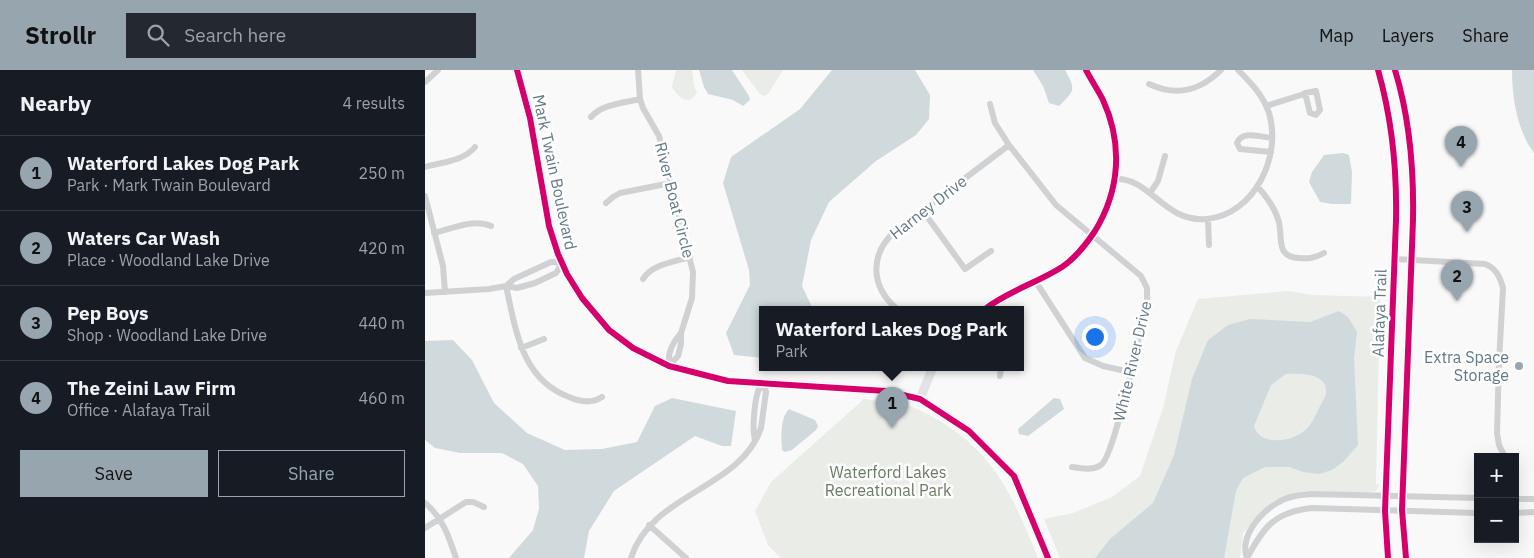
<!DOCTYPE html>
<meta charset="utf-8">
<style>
body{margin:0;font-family:"IBM Plex Sans",sans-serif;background:#242831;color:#f1f3f6}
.controls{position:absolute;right:15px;bottom:15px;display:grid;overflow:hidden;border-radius:0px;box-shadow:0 5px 20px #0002}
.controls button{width:45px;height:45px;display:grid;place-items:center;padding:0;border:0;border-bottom:1px solid #363941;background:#171b24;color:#f1f3f6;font:25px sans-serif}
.you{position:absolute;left:669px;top:266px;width:18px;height:18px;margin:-12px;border:4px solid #fff;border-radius:50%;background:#1a73e8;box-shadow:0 0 0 8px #1a73e833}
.badge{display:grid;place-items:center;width:32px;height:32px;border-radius:50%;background:#97a5ae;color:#111;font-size:16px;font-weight:700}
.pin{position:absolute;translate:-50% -41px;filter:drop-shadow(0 1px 2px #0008)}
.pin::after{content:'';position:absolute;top:26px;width:18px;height:15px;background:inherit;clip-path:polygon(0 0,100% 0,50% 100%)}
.popup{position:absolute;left:334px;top:236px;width:265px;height:65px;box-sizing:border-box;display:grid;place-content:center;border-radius:0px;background:#171b24;filter:drop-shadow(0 1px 4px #0005);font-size:16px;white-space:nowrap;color:#9ea1a6}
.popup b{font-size:19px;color:#f1f3f6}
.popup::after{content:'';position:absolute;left:50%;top:100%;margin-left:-10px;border:10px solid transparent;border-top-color:#171b24}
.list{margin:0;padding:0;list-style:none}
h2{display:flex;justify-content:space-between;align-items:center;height:65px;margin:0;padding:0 20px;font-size:21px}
h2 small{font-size:16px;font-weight:400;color:#9ea1a6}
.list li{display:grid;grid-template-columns:32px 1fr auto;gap:15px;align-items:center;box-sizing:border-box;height:75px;padding:0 20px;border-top:1px solid #363941}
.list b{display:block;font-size:19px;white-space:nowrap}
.list p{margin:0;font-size:16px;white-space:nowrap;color:#9ea1a6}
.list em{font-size:16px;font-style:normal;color:#9ea1a6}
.actions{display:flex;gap:10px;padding:15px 20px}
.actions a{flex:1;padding:11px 0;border:1px solid #97a5ae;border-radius:0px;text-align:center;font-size:18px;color:#97a5ae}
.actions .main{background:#97a5ae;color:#111}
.icon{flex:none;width:28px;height:28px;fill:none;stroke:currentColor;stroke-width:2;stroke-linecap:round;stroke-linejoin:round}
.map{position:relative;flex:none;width:1109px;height:488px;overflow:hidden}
header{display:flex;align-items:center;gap:30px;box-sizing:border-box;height:70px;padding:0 25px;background:#97a5ae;color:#111}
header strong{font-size:24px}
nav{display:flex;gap:28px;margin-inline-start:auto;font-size:18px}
.search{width:350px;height:45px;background:#242831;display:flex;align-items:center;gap:12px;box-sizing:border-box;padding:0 18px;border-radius:0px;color:#9ea1a6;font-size:19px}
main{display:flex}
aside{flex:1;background:#171b24}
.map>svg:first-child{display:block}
.green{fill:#e9ece7}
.water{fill:#d0dadc;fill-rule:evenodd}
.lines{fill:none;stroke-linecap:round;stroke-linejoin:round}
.street{stroke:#cfd1d2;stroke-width:6}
.secondary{stroke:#e2e3e4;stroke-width:9}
.cycleway-casing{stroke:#fff;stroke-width:9}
.cycleway{stroke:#d6006c;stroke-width:6}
.poi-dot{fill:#97a5ae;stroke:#fff;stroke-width:2}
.labels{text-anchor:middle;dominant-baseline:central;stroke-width:5;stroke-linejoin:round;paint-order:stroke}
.street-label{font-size:16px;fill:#627886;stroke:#fff}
.poi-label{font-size:16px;fill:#627886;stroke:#fff;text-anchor:end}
.park-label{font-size:16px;fill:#687c62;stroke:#fff}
</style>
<header>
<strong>Strollr</strong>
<div class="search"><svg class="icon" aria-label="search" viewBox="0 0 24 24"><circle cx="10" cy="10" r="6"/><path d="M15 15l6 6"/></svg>Search here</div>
<nav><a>Map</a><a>Layers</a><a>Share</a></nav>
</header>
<main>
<aside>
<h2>Nearby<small>4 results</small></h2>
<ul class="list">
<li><span class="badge">1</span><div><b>Waterford Lakes Dog Park</b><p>Park · Mark Twain Boulevard</p></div><em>250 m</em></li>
<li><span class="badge">2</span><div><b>Waters Car Wash</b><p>Place · Woodland Lake Drive</p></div><em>420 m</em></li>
<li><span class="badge">3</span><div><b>Pep Boys</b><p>Shop · Woodland Lake Drive</p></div><em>440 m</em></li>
<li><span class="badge">4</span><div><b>The Zeini Law Firm</b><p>Office · Alafaya Trail</p></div><em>460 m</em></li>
</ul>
<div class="actions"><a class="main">Save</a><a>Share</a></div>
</aside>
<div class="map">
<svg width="1109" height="488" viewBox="0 0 1109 488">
<rect width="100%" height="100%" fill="#f9f9f9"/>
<!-- green -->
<path class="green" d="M251 0H267L269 16 272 22C264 38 253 27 247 17Z
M317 0H358L343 24 339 26 334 23Z
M863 221 888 225 955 227 951 414 954 415 951 421 941 423 880 421 850 430 818 463 815 488H635L619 449 648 443 687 427 715 406 738 338 751 281 773 229Z
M439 329C451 331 465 331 477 334 491 337 506 346 518 353 572 386 590 432 613 488H356L343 475 330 441 346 412Z"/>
<!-- water -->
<path class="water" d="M274 0H307L324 26 325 30 318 36 308 30 283 24 279 17Z
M407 0H490L505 25 504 49 491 65 451 91 404 132 386 170 377 216 388 239H338V288L309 285 301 263 325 215 324 200 298 113 306 87 375 39Z
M608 0H640C651 20 650 20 634 36L624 33 618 16Z
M1087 0H1109V83C1092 60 1087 28 1087 0Z
M918 83 924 85 927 102 926 133 925 134H907L895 132 884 112 887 102 899 85Z
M914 241 923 247 932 262 929 288 933 375 918 392 907 400 894 404 878 402 865 397H840L818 408 811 421 799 488H670L685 469 728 433 749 385 767 309 783 270 803 255 825 249 885 252ZM861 304C874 303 903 303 901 322 901 327 897 332 895 336 891 345 886 356 878 362 865 372 834 376 829 356L846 315Z
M28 270 47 290 69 333 102 363 140 380 177 379 212 372 230 336 247 328 311 341 306 376H297L270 366 189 421 164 461 159 488H84L108 460 114 439 113 416 98 394 77 383H35L10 378 0 370V271Z
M629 328 635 329 639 339 603 366 594 364 593 359Z
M364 339 390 350 393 356 391 360 367 380 360 382 357 380C356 368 355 348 364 339Z"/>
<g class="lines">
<!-- street -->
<path class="street" d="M213 0 215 29 218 38 234 66 268 202 267 228 256 263V274L253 286 244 296
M0 12 13 0
M724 14C752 27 775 21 796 0
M565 34 570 53 584 75 631 135 716 206 722 218V233C716 257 690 385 676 395 667 401 657 398 647 397
M841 36 879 24 880 23 891 21 895 40 891 45 885 43 880 23
M166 47C177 34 199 33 215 29
M846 82 815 79 812 73C817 60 836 67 847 68
M0 97C17 92 39 91 50 77
M691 109C726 108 739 153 782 149 830 144 857 86 844 43 838 25 826 13 813 0
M832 116C841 126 849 136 853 149 859 166 849 186 873 188 884 189 890 188 899 183
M725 123 733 111 740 86
M0 126 18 196 20 222
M181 133 188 127 195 123 246 113
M498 141 540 199 566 181
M783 149 784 175
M9 163C26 159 49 148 66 156
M970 189 1060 194C1071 198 1075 207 1078 218L1074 292 1072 363 1074 375 1080 387
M218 209C227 194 250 192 265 187
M611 212 660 288 678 296 705 302
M81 216C91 260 96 309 144 327 155 332 166 334 177 327
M0 223 64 219 81 216 92 218 110 213 131 203 137 194 130 192H126L89 209 81 216
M472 239C446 217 444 186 469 162L584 75
M96 278 119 269
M244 296C242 284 248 272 256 263
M575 306 576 297
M1090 429H1109
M0 433C18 448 24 467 31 488
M1090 443 1109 442
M224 455 261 488
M0 458 41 432H48L59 437
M206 488C226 423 316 419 336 358L341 322 338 313C329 320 327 359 330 370
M822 488C814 467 835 443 852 433 863 426 875 425 887 424L1053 428
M822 488C839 457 849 442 887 438L1053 443"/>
<!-- secondary -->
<path class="secondary" d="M92 0 105 48 124 156 133 184 142 204 157 228 184 260 208 278 244 296 303 311 461 321 495 329 544 361 589 406 623 488
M953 0C967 49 972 99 971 150L960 441 963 488
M970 0C985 49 989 99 988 150L977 440 981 488
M560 239C583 221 612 213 637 197 649 189 662 173 670 161 695 120 698 74 678 30 673 20 666 10 661 0
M495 329 508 297"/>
<!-- cycleway casing -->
<g class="cycleway-casing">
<path id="cycleway" d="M92 0 105 48 124 156 133 184 142 204 157 228 184 260 208 278 244 296 303 311 461 321 495 329 544 361 589 406 623 488
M953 0C967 49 972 99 971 150L960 441 963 488
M970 0C985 49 989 99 988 150L977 440 981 488
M560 239C583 221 612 213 637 197 649 189 662 173 670 161 695 120 698 74 678 30 673 20 666 10 661 0"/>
</g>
<!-- cycleway -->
<use href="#cycleway" class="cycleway"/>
</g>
<!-- markers -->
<circle class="poi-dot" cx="1094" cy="296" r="5"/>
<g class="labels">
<!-- street labels -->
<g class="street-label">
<text transform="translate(130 102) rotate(78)">Mark Twain Boulevard</text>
<text transform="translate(250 130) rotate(76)">River Boat Circle</text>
<text transform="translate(503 137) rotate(-38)">Harney Drive</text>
<text transform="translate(954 243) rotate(-88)">Alafaya Trail</text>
<text transform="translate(707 291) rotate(-77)">White River Drive</text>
</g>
<!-- poi labels -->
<g class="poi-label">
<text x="1084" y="287">Extra Space<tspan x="1084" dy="18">Storage</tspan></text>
</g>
<!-- park labels -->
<g class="park-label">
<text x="463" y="402">Waterford Lakes<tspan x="463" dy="18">Recreational Park</tspan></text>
</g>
</g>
</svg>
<div class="controls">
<button>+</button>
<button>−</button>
</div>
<div class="you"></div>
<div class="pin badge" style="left:467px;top:358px">1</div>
<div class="popup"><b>Waterford Lakes Dog Park</b>Park</div>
<div class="pin badge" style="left:1032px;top:231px">2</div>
<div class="pin badge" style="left:1042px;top:162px">3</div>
<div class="pin badge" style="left:1036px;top:97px">4</div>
</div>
</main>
